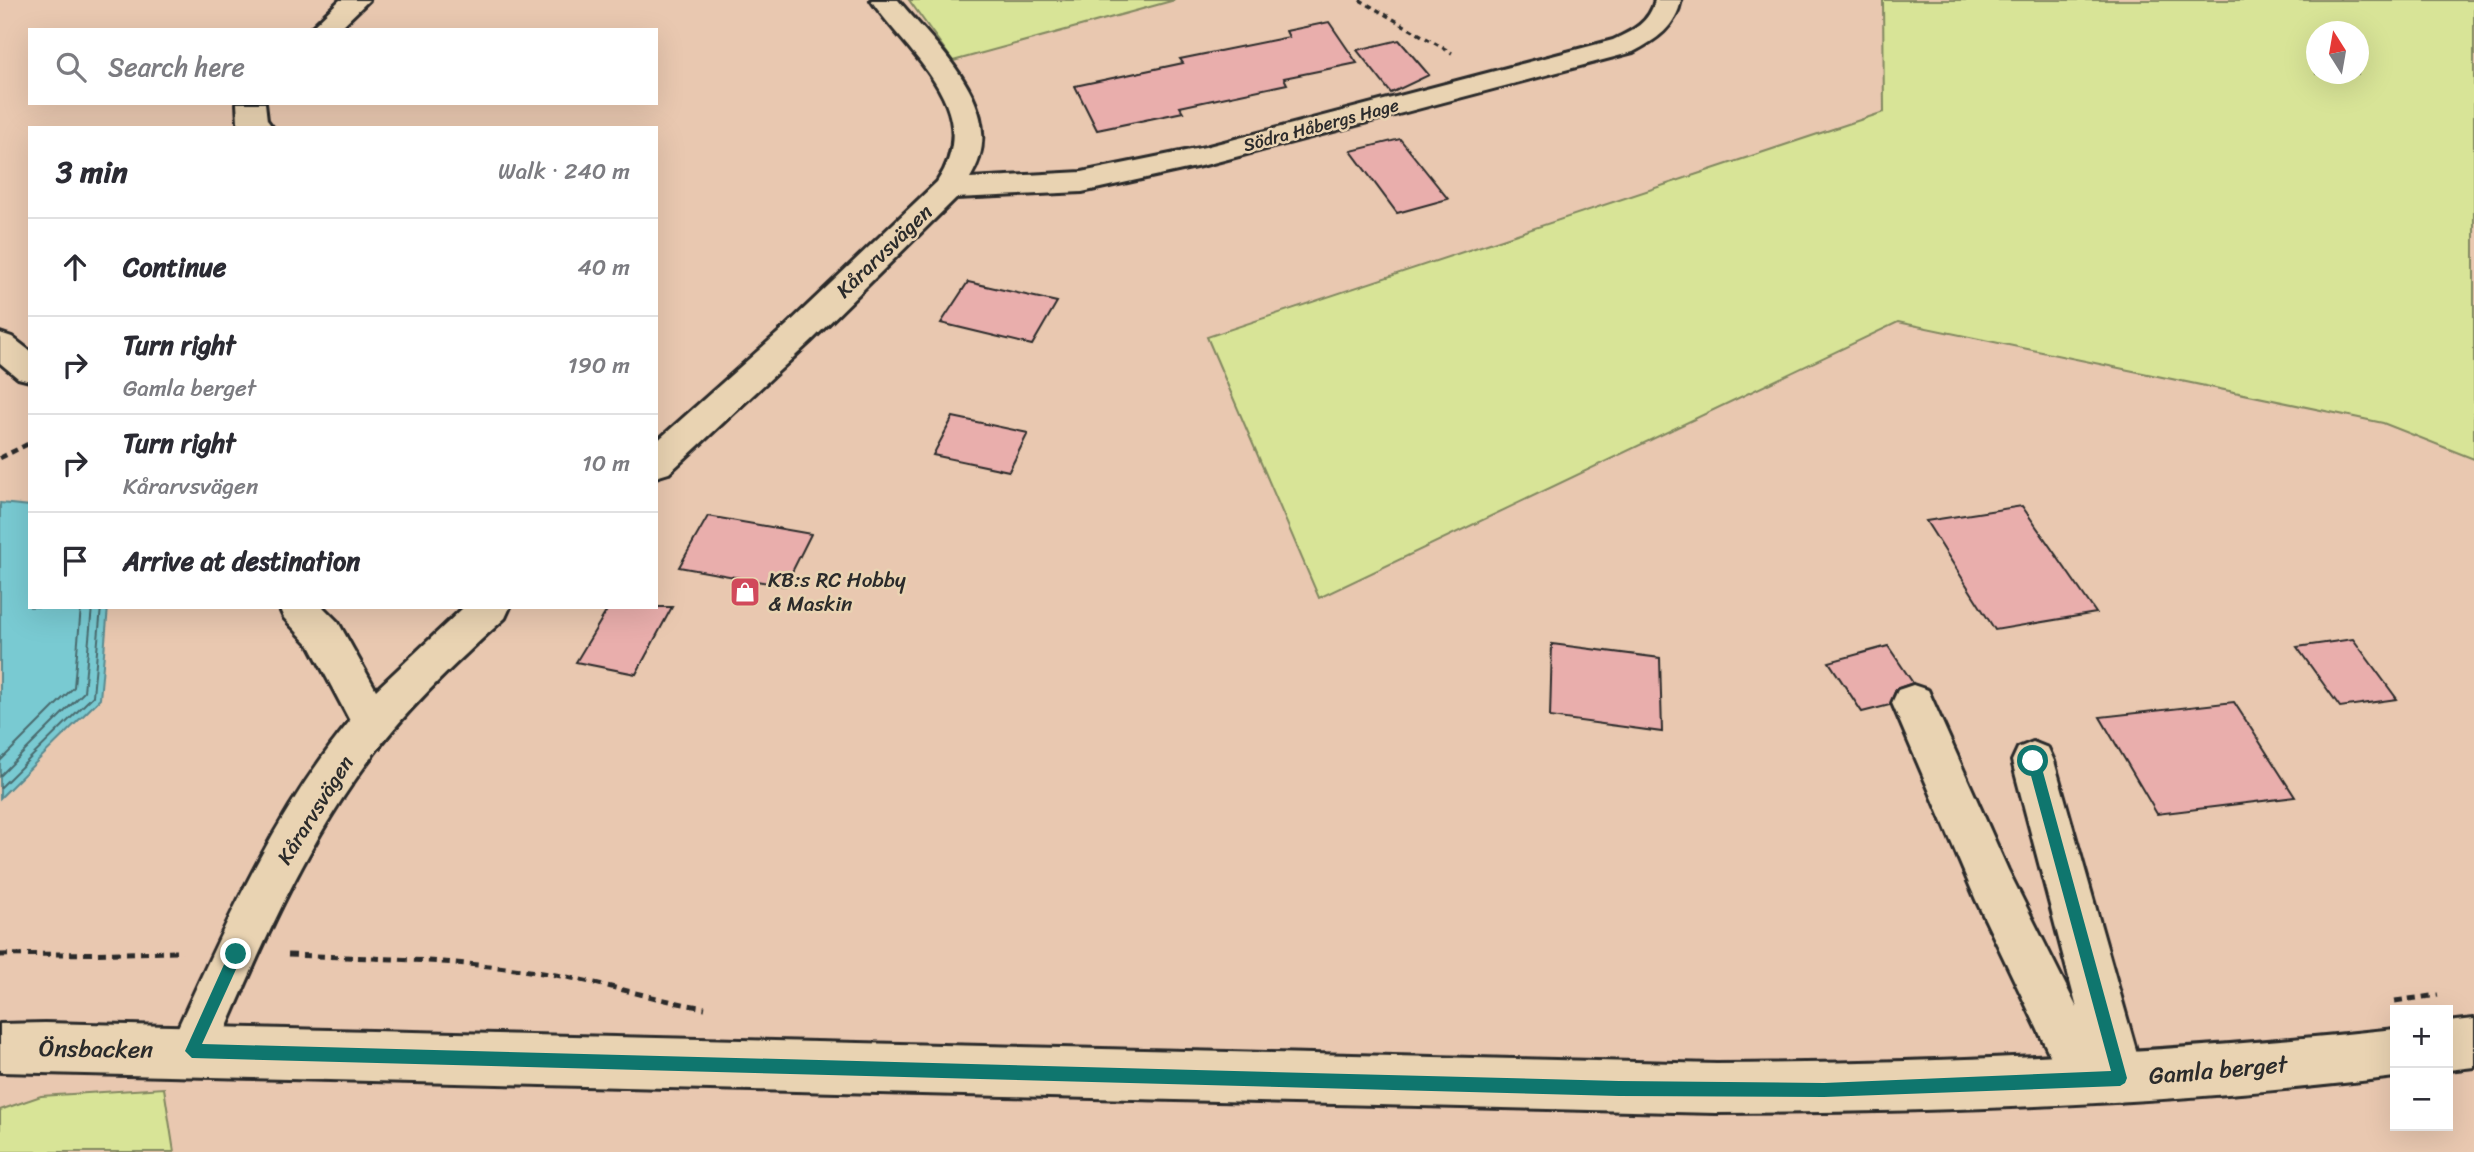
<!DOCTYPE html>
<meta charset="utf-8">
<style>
body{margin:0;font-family:Sriracha,sans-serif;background:#f2f2f3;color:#2b2b33}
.controls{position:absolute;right:21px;bottom:21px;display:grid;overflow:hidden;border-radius:0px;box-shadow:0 7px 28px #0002}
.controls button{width:63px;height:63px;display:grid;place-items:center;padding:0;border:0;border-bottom:2px solid #e1e1e2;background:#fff;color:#2b2b33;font:35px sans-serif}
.compass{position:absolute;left:2306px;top:21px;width:63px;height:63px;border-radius:50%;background:#fff;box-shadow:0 7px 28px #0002;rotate:349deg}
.stop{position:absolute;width:21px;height:21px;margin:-16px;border:5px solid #0f766e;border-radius:50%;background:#fff}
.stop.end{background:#0f766e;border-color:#fff;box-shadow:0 2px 7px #0008}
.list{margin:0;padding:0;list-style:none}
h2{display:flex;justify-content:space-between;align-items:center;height:91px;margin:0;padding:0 28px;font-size:30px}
h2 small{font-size:23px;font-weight:400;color:#7c7c81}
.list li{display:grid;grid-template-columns:46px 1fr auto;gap:21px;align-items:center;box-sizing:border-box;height:98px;padding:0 28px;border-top:2px solid #e1e1e2}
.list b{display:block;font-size:26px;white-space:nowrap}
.list p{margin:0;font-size:23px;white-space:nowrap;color:#7c7c81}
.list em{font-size:23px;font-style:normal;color:#7c7c81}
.icon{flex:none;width:38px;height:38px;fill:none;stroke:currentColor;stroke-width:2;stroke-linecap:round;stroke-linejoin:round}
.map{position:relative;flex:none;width:2474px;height:1152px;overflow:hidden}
.search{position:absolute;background:#fff;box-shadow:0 7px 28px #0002;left:28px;top:28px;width:630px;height:77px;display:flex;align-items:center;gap:18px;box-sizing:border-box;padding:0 24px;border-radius:0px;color:#7c7c81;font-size:26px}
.panel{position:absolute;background:#fff;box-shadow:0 7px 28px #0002;left:28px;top:126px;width:630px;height:483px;border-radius:0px}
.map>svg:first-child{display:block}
.green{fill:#d8e497;stroke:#828861;stroke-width:2;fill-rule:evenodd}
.water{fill:#79cad2;stroke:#5a8a8f;stroke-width:2}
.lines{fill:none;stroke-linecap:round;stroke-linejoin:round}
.shore{stroke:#4a6b6e;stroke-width:2}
.building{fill:#e9aeac;stroke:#2b2b2b;stroke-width:2}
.minor-casing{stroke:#2b2b2b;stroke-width:6}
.major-casing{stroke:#2b2b2b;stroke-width:6}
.path-far2{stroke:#2b2b2b;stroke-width:3.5;stroke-dasharray:5 4.5;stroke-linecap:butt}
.path-far1{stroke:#2b2b2b;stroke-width:4.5;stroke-dasharray:7 5;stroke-linecap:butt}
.path{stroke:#2b2b2b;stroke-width:5;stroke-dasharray:8 6;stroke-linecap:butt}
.minor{fill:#e9d3b2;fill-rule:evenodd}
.major{fill:#e9d3b2;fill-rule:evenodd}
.route{fill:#0f766e}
.labels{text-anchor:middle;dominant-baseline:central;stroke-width:5;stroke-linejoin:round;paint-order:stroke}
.far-street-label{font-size:18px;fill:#2b2b2b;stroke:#e9d3b2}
.street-label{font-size:21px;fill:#2b2b2b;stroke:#e9d3b2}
.poi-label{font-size:21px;fill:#2b2b2b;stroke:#e9d3b2;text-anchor:start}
.near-street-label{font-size:24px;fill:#2b2b2b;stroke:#e9d3b2}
</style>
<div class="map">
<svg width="2474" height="1152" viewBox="0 0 2474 1152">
<rect width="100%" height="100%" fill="#e9c8b0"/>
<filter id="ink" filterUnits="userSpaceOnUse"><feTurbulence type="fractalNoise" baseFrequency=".0143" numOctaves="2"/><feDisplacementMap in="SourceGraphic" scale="14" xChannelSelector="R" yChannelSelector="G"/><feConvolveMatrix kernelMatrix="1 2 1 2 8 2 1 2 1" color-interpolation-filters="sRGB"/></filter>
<g filter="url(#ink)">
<!-- green -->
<path class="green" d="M909 0H1175L953 61Z
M1883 0H2474V459L2383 423 1898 322 1319 598 1207 337 1884 112ZM2316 32H2358V74H2316Z
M164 1088 174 1152H0V1110L41 1096Z"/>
<!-- water -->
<path class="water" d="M0 503 30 506V607H108L100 699 0 798Z"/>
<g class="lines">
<!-- shore -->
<path class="shore" d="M0 761 74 687 81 607
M0 776 84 692 92 607
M0 788 93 696 101 607"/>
</g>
<!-- building -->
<path class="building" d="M1329 22 1357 63 1284 78 1287 84 1180 107 1183 112 1097 130 1075 86 1183 63 1180 59 1289 37 1286 31Z
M1399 40 1429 75 1391 93 1357 50Z
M1400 139 1448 199 1397 213 1351 151Z
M968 282 1057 302 1032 345 941 323Z
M953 417 1028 433 1009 471 933 455Z
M2022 506 2096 613 1995 630 1926 521Z
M708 516 811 534 785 586 679 567Z
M609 607H672L636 674 576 662Z
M2353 639 2397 699 2340 707 2297 647Z
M1552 644 1660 658 1662 732 1550 717Z
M1888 646 1913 683 1896 689 1890 705 1862 712 1829 662Z
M2234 702 2295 797 2157 814 2100 717Z"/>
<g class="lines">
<!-- minor casing -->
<g class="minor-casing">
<path id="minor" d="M340 0H369L338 30H309Z
M871 0H898C937 47 1012 111 970 178L1082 172 1205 147 1613 40C1633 31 1650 22 1655 0H1681C1676 27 1656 40 1633 52L1205 165 1082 192 956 198 810 342 669 473 656 477V442L786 326 937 182C986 109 908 55 871 0Z
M237 103H265L267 120 273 128H242L238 122Z
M0 333 12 337 30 351V381L18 378 0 363Z
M279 607H323L338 622 376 690 464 607H510L505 618C452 666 400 715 359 774 295 864 253 967 209 1068L192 1075 175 1068 168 1051 175 1034C225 925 274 814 350 721L310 646 284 618Z
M1913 685 1928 690 2008 870 2077 1008 2012 761 2018 748 2033 742 2048 748 2054 761 2144 1078 2137 1095 2120 1102 2103 1095 2086 1102 2069 1095 1976 900 1892 703 1898 690Z"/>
</g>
<!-- major casing -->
<g class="major-casing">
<path id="major" d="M2474 1019V1067L2448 1070V1022Z
M45 1023 1716 1064C1943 1063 2169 1053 2395 1029V1077C2170 1105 1943 1112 1716 1113L0 1072V1024Z"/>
</g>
<!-- path-far2 -->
<path class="path-far2" d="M1360 0 1452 53"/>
<!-- path-far1 -->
<path class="path-far1" d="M0 458 30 443"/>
<!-- path -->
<path class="path" d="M0 955 182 952
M288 955C373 958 459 960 543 973 598 981 650 999 705 1008
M2395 1001 2438 995"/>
<!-- minor -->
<use href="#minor" class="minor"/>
<!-- major -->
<use href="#major" class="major"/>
</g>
</g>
<!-- route -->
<path class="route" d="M2033 755 2040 761 2127 1078 2125 1083 2120 1086 1824 1097 1619 1096 192 1058 185 1051 231 949 236 947 243 954 202 1044 1619 1081 1824 1083 2111 1071 2027 761Z"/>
<!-- icons -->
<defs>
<g id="shop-square" transform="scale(1.575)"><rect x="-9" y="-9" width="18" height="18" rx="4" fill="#d1495b" stroke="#e9d3b2"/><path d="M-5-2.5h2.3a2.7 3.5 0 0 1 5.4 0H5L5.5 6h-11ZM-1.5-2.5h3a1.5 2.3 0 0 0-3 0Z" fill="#fff"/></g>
</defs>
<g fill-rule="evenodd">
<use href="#shop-square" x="745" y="592"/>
</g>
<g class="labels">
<!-- far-street labels -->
<g class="far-street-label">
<text transform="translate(1321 125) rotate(-15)">Södra Håbergs Hage</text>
</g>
<!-- street labels -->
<g class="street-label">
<text transform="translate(884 251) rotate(-44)">Kårarvsvägen</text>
<text transform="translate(315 810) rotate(-58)">Kårarvsvägen</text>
</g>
<!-- poi labels -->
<g class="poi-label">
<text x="768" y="580">KB:s RC Hobby<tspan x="768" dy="24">&amp; Maskin</tspan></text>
</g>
<!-- near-street labels -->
<g class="near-street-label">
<text transform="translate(96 1049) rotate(1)">Önsbacken</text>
<text transform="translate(2218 1070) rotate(-5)">Gamla berget</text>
</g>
</g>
</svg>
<div class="controls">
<button>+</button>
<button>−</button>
</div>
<svg class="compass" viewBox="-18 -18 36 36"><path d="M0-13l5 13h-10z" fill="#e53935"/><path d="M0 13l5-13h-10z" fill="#7c7c81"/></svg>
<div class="stop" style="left:2033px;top:761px"></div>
<div class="stop end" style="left:236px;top:954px"></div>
<div class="search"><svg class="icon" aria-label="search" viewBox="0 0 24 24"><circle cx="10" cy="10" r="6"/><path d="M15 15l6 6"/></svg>Search here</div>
<section class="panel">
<h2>3 min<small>Walk · 240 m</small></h2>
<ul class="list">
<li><svg class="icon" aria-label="ahead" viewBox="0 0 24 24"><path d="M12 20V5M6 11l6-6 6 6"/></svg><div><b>Continue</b></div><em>40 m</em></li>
<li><svg class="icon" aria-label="right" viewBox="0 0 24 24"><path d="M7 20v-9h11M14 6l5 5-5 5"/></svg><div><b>Turn right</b><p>Gamla berget</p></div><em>190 m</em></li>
<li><svg class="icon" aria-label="right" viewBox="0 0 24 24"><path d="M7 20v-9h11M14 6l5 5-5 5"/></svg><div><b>Turn right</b><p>Kårarvsvägen</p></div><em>10 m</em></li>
<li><svg class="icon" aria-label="arrive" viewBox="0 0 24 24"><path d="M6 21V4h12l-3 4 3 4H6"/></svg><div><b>Arrive at destination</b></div></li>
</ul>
</section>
</div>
